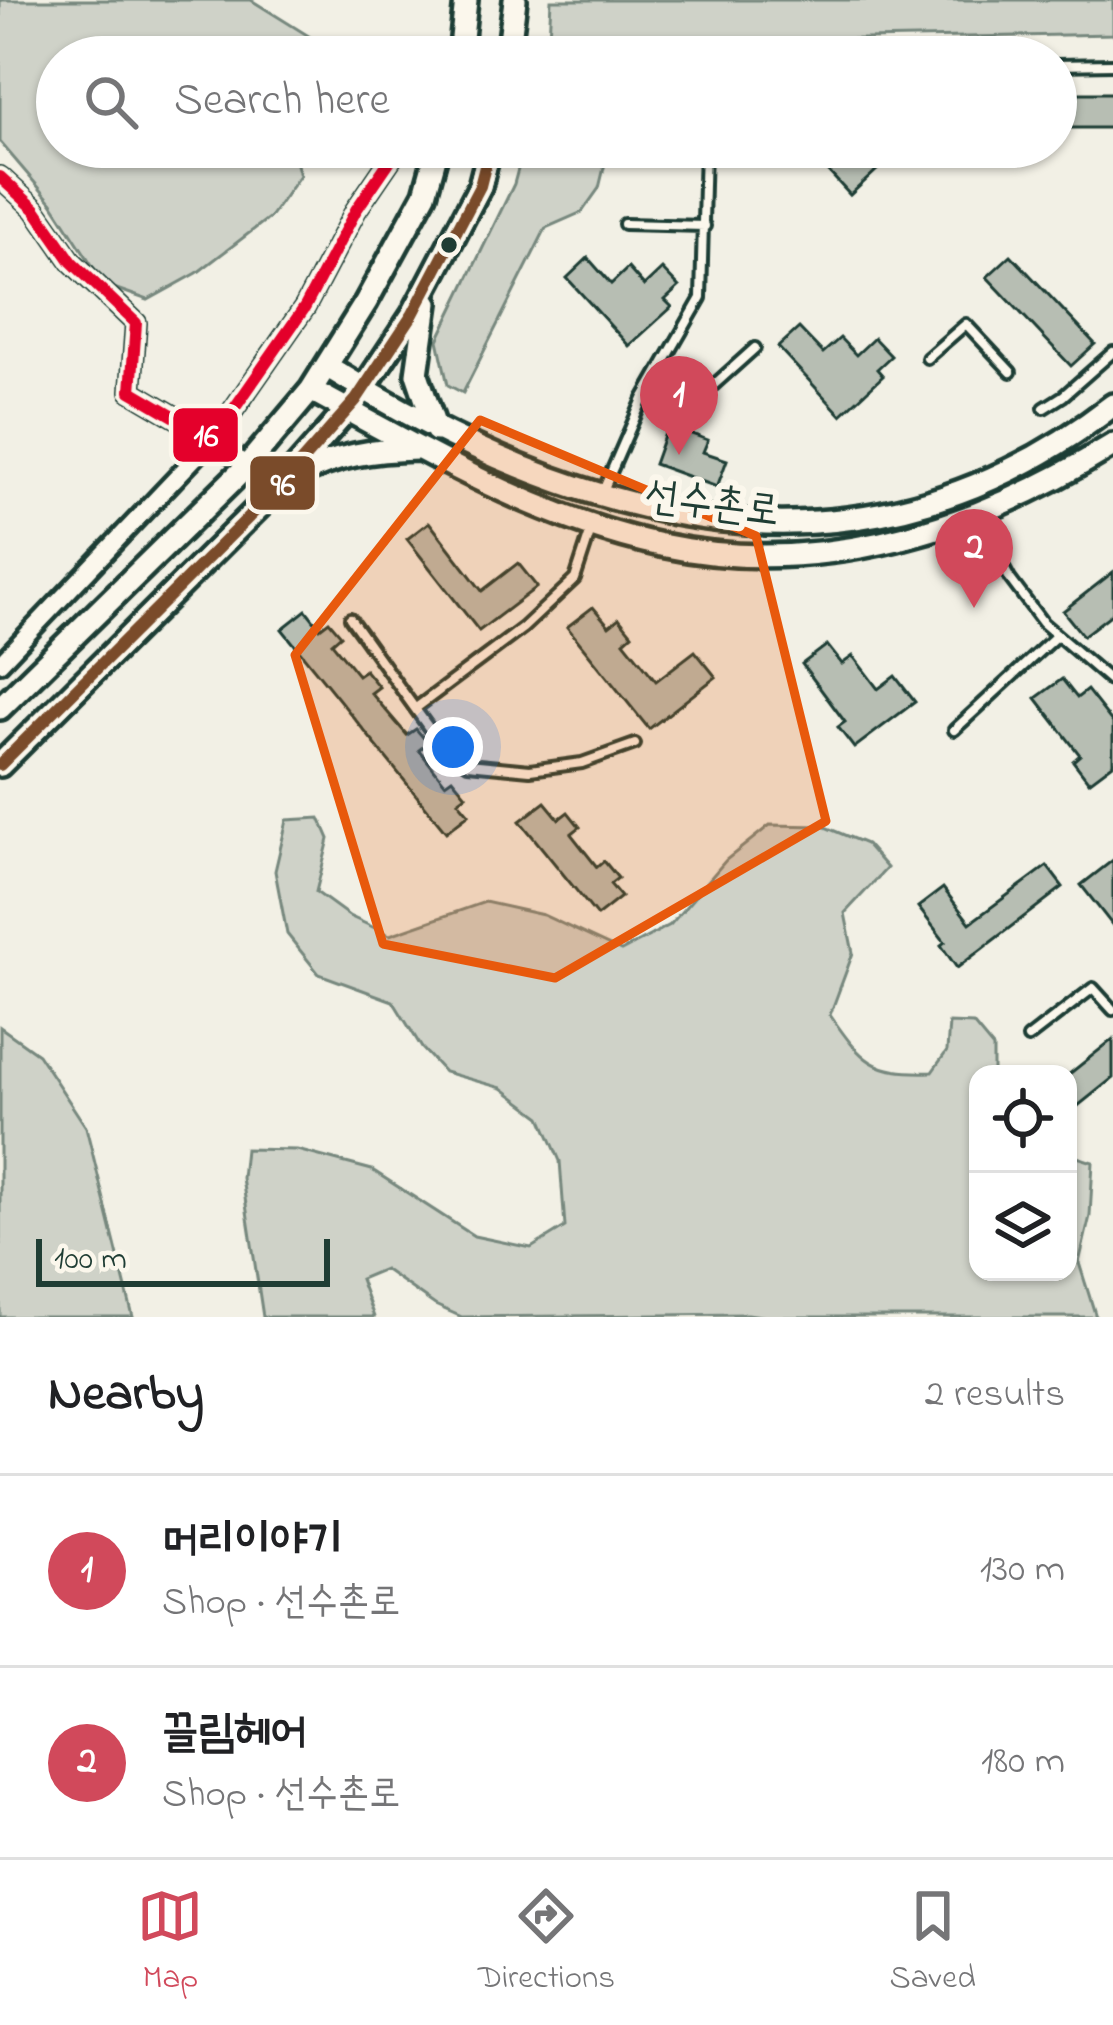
<!DOCTYPE html>
<meta charset="utf-8">
<style>
body{margin:0;font-family:"Indie Flower","Poor Story",sans-serif;background:#f6f6f6;color:#202124}
.controls{position:absolute;right:36px;bottom:36px;display:grid;overflow:hidden;border-radius:24px;box-shadow:0 3px 9px #0004}
.controls button{width:108px;height:108px;display:grid;place-items:center;padding:0;border:0;border-bottom:3px solid #e0e0e0;background:#fff;color:#202124;font:60px sans-serif}
.scale{position:absolute;left:36px;bottom:30px;width:294px;box-sizing:border-box;padding-left:12px;border:6px solid #1f3d34;border-top:0;font-size:33px;line-height:42px;white-space:nowrap;color:#1f3d34;-webkit-text-stroke:9px #fbf7ec;paint-order:stroke}
.you{position:absolute;left:453px;top:747px;width:42px;height:42px;margin:-30px;border:9px solid #fff;border-radius:50%;background:#1a73e8;box-shadow:0 0 0 18px #1a73e833}
.badge{display:grid;place-items:center;width:78px;height:78px;border-radius:50%;background:#d1495b;color:#fff;font-size:39px;font-weight:700}
.pin{position:absolute;translate:-50% -99px;filter:drop-shadow(0 3px 6px #0008)}
.pin::after{content:'';position:absolute;top:63px;width:42px;height:36px;background:inherit;clip-path:polygon(0 0,100% 0,50% 100%)}
.list{margin:0;padding:0;list-style:none}
h2{display:flex;justify-content:space-between;align-items:center;height:156px;margin:0;padding:0 48px;font-size:51px}
h2 small{font-size:39px;font-weight:400;color:#757577}
.list li{display:grid;grid-template-columns:78px 1fr auto;gap:36px;align-items:center;box-sizing:border-box;height:192px;padding:0 48px;border-top:3px solid #e0e0e0}
.list b{display:block;font-size:45px;white-space:nowrap}
.list p{margin:0;font-size:39px;white-space:nowrap;color:#757577}
.list em{font-size:39px;font-style:normal;color:#757577}
.icon{flex:none;width:66px;height:66px;fill:none;stroke:currentColor;stroke-width:2;stroke-linecap:round;stroke-linejoin:round}
.map{position:relative;flex:none;width:1113px;height:1317px;overflow:hidden}
.search{position:absolute;background:#fff;box-shadow:0 3px 9px #0004;left:36px;right:36px;top:36px;height:132px;display:flex;align-items:center;gap:30px;box-sizing:border-box;padding:0 42px;border-radius:66px;color:#757577;font-size:45px}
.sheet{height:540px;background:#fff}
nav{display:flex;justify-content:space-around;align-items:center;box-sizing:border-box;height:168px;border-top:3px solid #e0e0e0;background:#fff;font-size:33px;color:#757577}
nav a{display:grid;justify-items:center;gap:6px}
nav .on{color:#d1495b}
.map>svg:first-child{display:block}
.green{fill:#cfd2c8;stroke:#77887e;stroke-width:3}
.building{fill:#b7beb3;stroke:#1f3d34;stroke-width:3}
.lines{fill:none;stroke-linecap:round;stroke-linejoin:round}
.lane-casing{stroke:#1f3d34;stroke-width:16}
.street-casing{stroke:#1f3d34;stroke-width:24}
.secondary-casing{stroke:#1f3d34;stroke-width:30}
.lane{stroke:#fbf7ec;stroke-width:8}
.street{stroke:#fbf7ec;stroke-width:15}
.secondary{stroke:#fbf7ec;stroke-width:21}
.bus-1-casing{stroke:#fbf7ec;stroke-width:21}
.bus-2-casing{stroke:#fbf7ec;stroke-width:21}
.bus-1{stroke:#e4002b;stroke-width:12}
.bus-2{stroke:#7a4b2a;stroke-width:12}
.marked{fill:#e8590c;fill-opacity:0.2;stroke:#e8590c;stroke-width:9;stroke-linejoin:round}
.bus-dot{fill:#1f3d34;stroke:#fbf7ec;stroke-width:4.5}
.labels{text-anchor:middle;dominant-baseline:central;stroke-width:12;stroke-linejoin:round;paint-order:stroke}
.street-label{font-size:42px;fill:#1f3d34;stroke:#fbf7ec}
.line-badge{stroke:#fbf7ec;stroke-width:4.5}
.badge-label{font-size:33px;text-anchor:middle;font-weight:bold;fill:#fff}
</style>
<div class="map">
<svg width="1113" height="1317" viewBox="0 0 1113 1317">
<rect width="100%" height="100%" fill="#f2f0e5"/>
<filter id="ink" filterUnits="userSpaceOnUse"><feTurbulence type="fractalNoise" baseFrequency=".00833" numOctaves="2"/><feDisplacementMap in="SourceGraphic" scale="24" xChannelSelector="R" yChannelSelector="G"/><feConvolveMatrix kernelMatrix="1 2 1 2 8 2 1 2 1" color-interpolation-filters="sRGB"/></filter>
<g filter="url(#ink)">
<!-- green -->
<path class="green" d="M0 0H251L312 38V57H57V147H292L300 175 270 217 197 273 148 300 105 285 52 203 0 142Z
M551 0H1113V34L667 43 632 48 630 57H548Z
M524 147H609L599 188 582 212 546 228 463 393 448 385 438 340 514 184Z
M320 818 329 839 316 892 349 916 390 935 485 902 543 915 621 951 670 925 726 860 770 825 823 826 866 844 887 868 845 913 853 953 830 1015C863 1062 872 1074 932 1072L947 1051 949 1023 973 1024 993 1048V1074H978V1272H1068V1154L1093 1162 1090 1216 1079 1263 1096 1317H768L748 1314 462 1317 435 1305 384 1269 360 1279 374 1317H263L242 1178 245 1149 297 1150 372 1170 474 1236 531 1248 565 1227 560 1161 541 1117 502 1088 444 1072 422 1048 393 1001 319 974 287 934 275 871 287 820Z
M0 1027 38 1054 86 1127 133 1317H0Z"/>
<!-- building -->
<path class="building" d="M1065 93H1113V128H1064Z
M806 147H883L892 156 850 195Z
M1011 255 1095 344 1071 366 987 277Z
M588 258 611 284 628 268 644 286 662 269 679 287 665 300 672 307 629 346 567 278Z
M799 328 823 353 840 338 856 355 874 338 891 356 877 369 883 376 841 415 778 347Z
M668 425 708 440 703 452 727 460 717 487 654 464Z
M429 522 482 591 518 563 537 587 479 631 407 539Z
M1113 572V613L1083 636 1063 611Z
M593 607 609 626 619 618 632 634 624 641 656 681 695 651 716 677 649 729 567 627Z
M306 610 320 628 329 621 341 635 332 643 358 675 365 670 379 687 371 693 407 735 416 729 428 743 419 750 445 783 452 778 466 795 458 801 469 814 446 832 282 629Z
M827 645 842 664 853 656 878 689 895 676 915 702 854 748 838 727 845 722 802 664Z
M1062 679 1077 698 1087 690 1113 723V764L1089 782 1073 761 1080 755 1036 698Z
M545 802 559 819 568 812 580 827 571 834 597 867 604 861 618 878 610 884 621 897 597 916 520 821Z
M1113 860V926L1081 885Z
M1047 866 1063 887 957 968 941 945 945 942 918 907 943 888 970 923Z
M1113 1039V1078L1068 1114V1075Z"/>
<g class="lines">
<!-- lane casing -->
<g class="lane-casing">
<path id="lane" d="M1056 65 1113 64
M624 224 705 226
M927 358 966 324 1011 372
M643 399 686 410 755 348
M1044 408 1063 396 1113 352
M602 493 643 399 701 298 705 147
M977 518 1010 579 1043 623 1113 683
M350 618 436 738 468 764 530 770 582 763 635 744
M416 708 523 628 575 579 592 527
M954 730 1057 635
M1028 1038 1093 988 1113 1010"/>
</g>
<!-- street casing -->
<g class="street-casing">
<path id="street" d="M0 177 35 209 72 262 136 323 131 391 213 439 305 307 356 210 399 147
M0 663 213 439 247 466"/>
</g>
<!-- secondary casing -->
<g class="secondary-casing">
<path id="secondary" d="M460 57 466 0
M508 57 515 0
M427 303 417 374 436 430
M328 367C581 523 855 605 1113 405
M311 390C422 450 537 519 661 545 822 579 977 529 1113 445
M297 476C336 455 373 450 417 449
M0 708 247 466 311 390 366 302 425 194 438 147
M0 765 281 485 356 400 413 314 480 186 490 147"/>
</g>
<!-- lane -->
<use href="#lane" class="lane"/>
<!-- street -->
<use href="#street" class="street"/>
<!-- secondary -->
<use href="#secondary" class="secondary"/>
<!-- bus-1 casing -->
<g class="bus-1-casing">
<path id="bus-1" d="M0 177 35 209 72 262 136 323 131 391 213 439 305 307 356 210 399 147"/>
</g>
<!-- bus-2 casing -->
<g class="bus-2-casing">
<path id="bus-2" d="M0 765 281 485 356 400 413 314 480 186 490 147"/>
</g>
<!-- bus-1 -->
<use href="#bus-1" class="bus-1"/>
<!-- bus-2 -->
<use href="#bus-2" class="bus-2"/>
</g>
</g>
<!-- marked area -->
<path class="marked" d="M480 420 756 536 826 821 555 978 383 944 295 655Z"/>
<!-- markers -->
<circle class="bus-dot" cx="449" cy="245" r="10"/>
<g class="labels">
<!-- street labels -->
<g class="street-label">
<text transform="translate(712 505) rotate(7)">선수촌로</text>
</g>
</g>
<g class="line-badge">
<rect x="171" y="406" width="69" height="58" rx="12" fill="#e4002b"/>
<rect x="248" y="454" width="69" height="58" rx="12" fill="#7a4b2a"/>
</g>
<g class="badge-label">
<text x="206" y="446">16</text>
<text x="283" y="495">96</text>
</g>
</svg>
<div class="controls">
<button><svg class="icon" aria-label="locate" viewBox="0 0 24 24"><circle cx="12" cy="12" r="6"/><path d="M12 2v4M12 18v4M2 12h4M18 12h4"/></svg></button>
<button><svg class="icon" aria-label="layers" viewBox="0 0 24 24"><path d="M12 4l9 5-9 5-9-5zM3 14l9 5 9-5"/></svg></button>
</div>
<div class="scale">100 m</div>
<div class="you"></div>
<div class="pin badge" style="left:679px;top:455px">1</div>
<div class="pin badge" style="left:974px;top:608px">2</div>
<div class="search"><svg class="icon" aria-label="search" viewBox="0 0 24 24"><circle cx="10" cy="10" r="6"/><path d="M15 15l6 6"/></svg>Search here</div>
</div>
<section class="sheet">
<h2>Nearby<small>2 results</small></h2>
<ul class="list">
<li><span class="badge">1</span><div><b>머리이야기</b><p>Shop · 선수촌로</p></div><em>130 m</em></li>
<li><span class="badge">2</span><div><b>끌림헤어</b><p>Shop · 선수촌로</p></div><em>180 m</em></li>
</ul>
</section>
<nav>
<a class="on"><svg class="icon" aria-label="map" viewBox="0 0 24 24"><path d="M3 6l6-2 6 2 6-2v14l-6 2-6-2-6 2zM9 4v14M15 6v14"/></svg>Map</a>
<a><svg class="icon" aria-label="directions" viewBox="0 0 24 24"><path d="M12 3l9 9-9 9-9-9zM9 14v-3h6M13 9l2 2-2 2"/></svg>Directions</a>
<a><svg class="icon" aria-label="saved" viewBox="0 0 24 24"><path d="M7 4h10v16l-5-4-5 4z"/></svg>Saved</a>
</nav>
